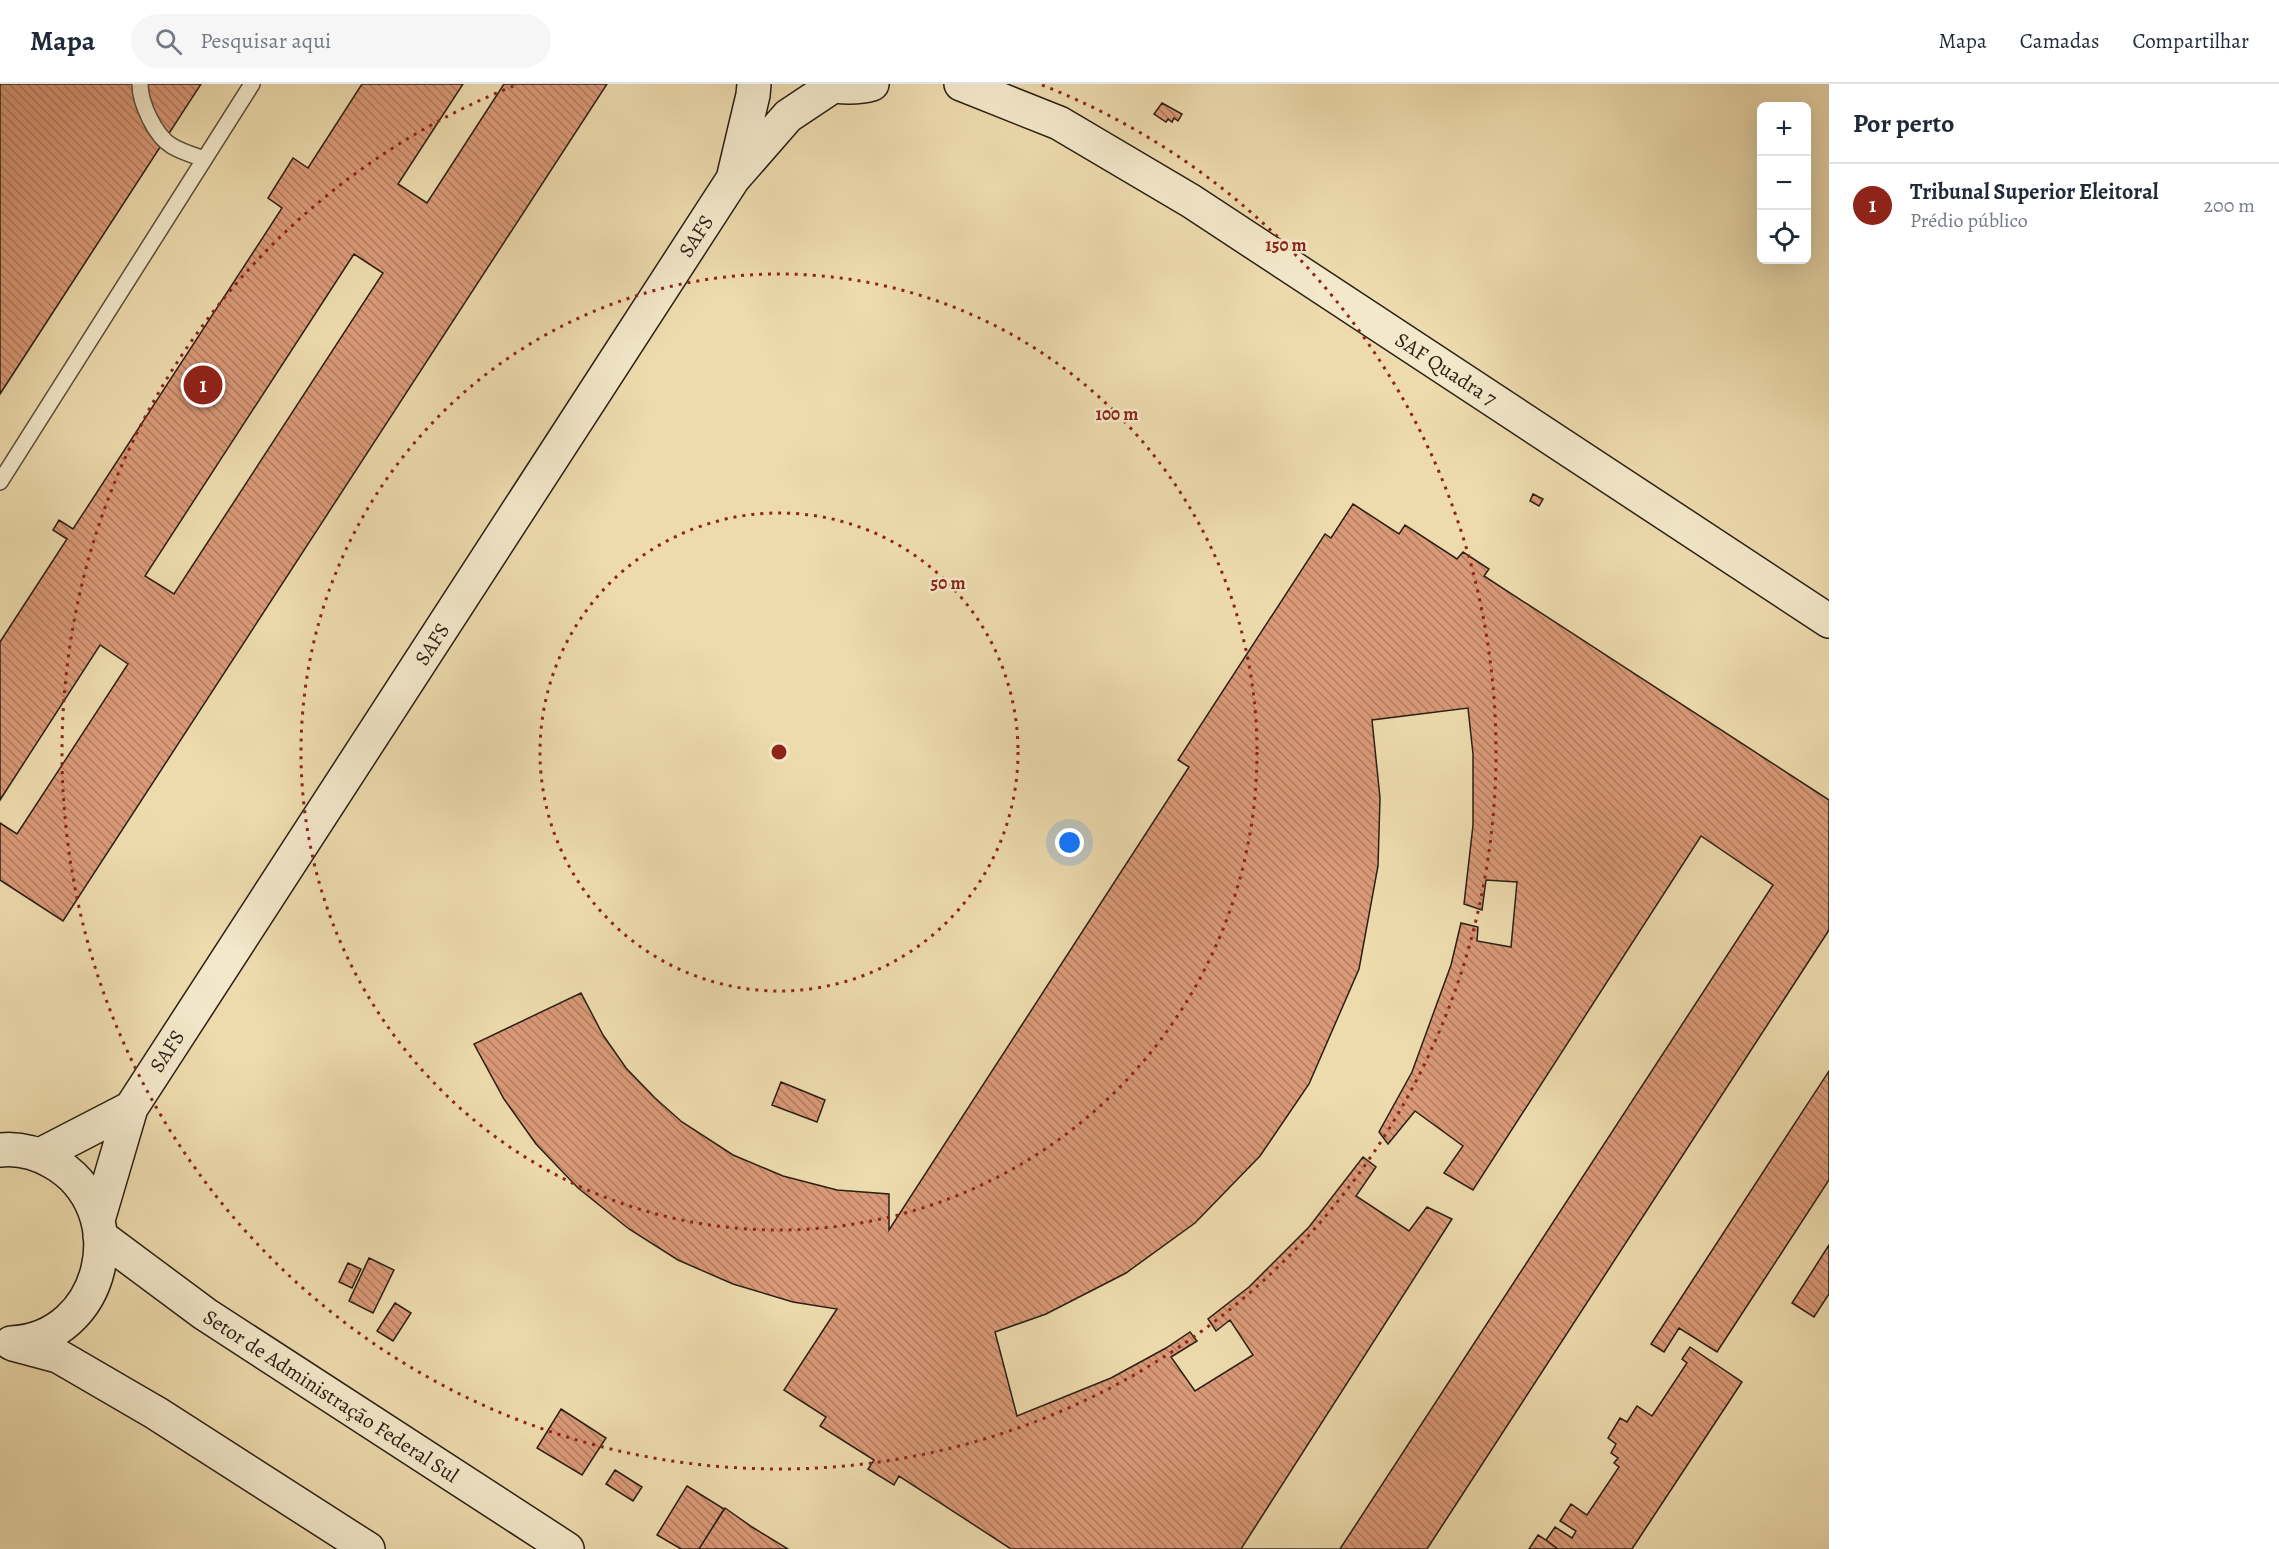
<!DOCTYPE html>
<html lang="pt">
<meta charset="utf-8">
<style>
body{margin:0;font-family:Alegreya,serif;background:#f6f6f7;color:#1f2937}
.controls{position:absolute;right:18px;top:18px;display:grid;overflow:hidden;border-radius:9px;box-shadow:0 6px 24px #0002}
.controls button{width:54px;height:54px;display:grid;place-items:center;padding:0;border:0;border-bottom:2px solid #e0e1e3;background:#fff;color:#1f2937;font:30px sans-serif}
.you{position:absolute;left:1070px;top:759px;width:21px;height:21px;margin:-15px;border:4px solid #fff;border-radius:50%;background:#1a73e8;box-shadow:0 0 0 9px #1a73e833}
.badge{display:grid;place-items:center;width:39px;height:39px;border-radius:50%;background:#8f2418;color:#fff;font-size:20px;font-weight:700}
.pin{position:absolute;translate:-50% -50%;border:3px solid #fff;box-shadow:0 2px 6px #0006}
.list{margin:0;padding:0;list-style:none}
h2{display:flex;justify-content:space-between;align-items:center;height:78px;margin:0;padding:0 24px;font-size:26px}
h2 small{font-size:20px;font-weight:400;color:#747a83}
.list li{display:grid;grid-template-columns:39px 1fr auto;gap:18px;align-items:center;box-sizing:border-box;height:84px;padding:0 24px;border-top:2px solid #e0e1e3}
.list b{display:block;font-size:22px;white-space:nowrap}
.list p{margin:0;font-size:20px;white-space:nowrap;color:#747a83}
.list em{font-size:20px;font-style:normal;color:#747a83}
.icon{flex:none;width:33px;height:33px;fill:none;stroke:currentColor;stroke-width:2;stroke-linecap:round;stroke-linejoin:round}
.map{position:relative;flex:none;width:1829px;height:1465px;overflow:hidden}
header{display:flex;align-items:center;gap:36px;box-sizing:border-box;height:84px;padding:0 30px;background:#fff;border-bottom:2px solid #e0e1e3}
header strong{font-size:28px}
nav{display:flex;gap:33px;margin-inline-start:auto;font-size:21px}
.search{width:420px;height:54px;background:#f6f6f7;display:flex;align-items:center;gap:15px;box-sizing:border-box;padding:0 21px;border-radius:33px;color:#747a83;font-size:22px}
main{display:flex}
aside{flex:1;background:#fff}
.map>svg:first-child{display:block}
.building{fill:url(#building-back-hatch);stroke:#2a1f14;stroke-width:1.5;fill-rule:evenodd}
.lines{fill:none;stroke-linecap:round;stroke-linejoin:round}
.lane-casing{stroke:#5b4e3a;stroke-width:18}
.secondary-casing{stroke:#2a1f14;stroke-width:36}
.lane{stroke:#f3e8ca;stroke-width:15}
.secondary{stroke:#f3e8ca;stroke-width:33}
.ring{fill:none;stroke:#8f2418;stroke-width:3;stroke-dasharray:3 6}
.labels{text-anchor:middle;dominant-baseline:central;stroke-width:5;stroke-linejoin:round;paint-order:stroke}
.street-label{font-size:21px;fill:#2a1f14;stroke:#f3e8ca}
.centre{fill:#8f2418;stroke:#f3e8ca;stroke-width:3}
.ring-label{font-size:18px;text-anchor:middle;font-weight:bold;fill:#8f2418;stroke:#f3e8ca;stroke-width:5;stroke-linejoin:round;paint-order:stroke}
</style>
<header>
<strong>Mapa</strong>
<div class="search"><svg class="icon" aria-label="search" viewBox="0 0 24 24"><circle cx="10" cy="10" r="6"/><path d="M15 15l6 6"/></svg>Pesquisar aqui</div>
<nav><a>Mapa</a><a>Camadas</a><a>Compartilhar</a></nav>
</header>
<main>
<div class="map">
<svg width="1829" height="1465" viewBox="0 0 1829 1465">
<defs>
<pattern id="building-back-hatch" width="6" height="6" patternUnits="userSpaceOnUse" patternTransform="scale(1.5)"><rect width="6" height="6" fill="#da9978"/><path d="M-1 5l2 2M0 0l6 6M5-1l2 2" fill="none" stroke="#b17c61"/></pattern>
</defs>
<rect width="100%" height="100%" fill="#eddbae"/>
<filter id="stains"><feTurbulence type="fractalNoise" baseFrequency=".00333" numOctaves="4"/><feColorMatrix values="0 0 0 0 .2 0 0 0 0 .09 0 0 0 0 .02 0 0 0 .5 -.17"/></filter>
<radialGradient id="worn" r=".72"><stop offset=".6" stop-color="#630" stop-opacity="0"/><stop offset="1" stop-color="#630" stop-opacity=".3"/></radialGradient>
<!-- building -->
<path class="building" d="M0 0H201L0 310Z
M362 0H463L398 100 427 119 504 0H607L63 837 0 796V739L17 750 128 580 100 561 0 716V558L67 455 53 446 59 436 73 445 282 124 268 114 293 74 308 84ZM354 170 383 189 174 510 145 492Z
M1162 19 1182 30 1178 37 1174 34 1172 38 1168 35 1166 38 1154 30Z
M1533 410 1543 415 1539 422 1530 417Z
M1353 420 1399 450 1405 441 1457 475 1463 468 1489 485 1484 492 1829 716V846L1427 1465H1011L899 1392 894 1401 868 1385 874 1376 820 1342 826 1333 784 1306 837 1225 793 1218 733 1200 678 1176 629 1145 578 1104 536 1060 504 1015 474 960 581 909 603 951 626 984 655 1014 682 1038 733 1071 783 1092 837 1106 889 1110V1146L1189 683 1178 676 1325 450 1331 454Z
M1468 624 1473 670V741L1464 820 1482 826 1486 796 1517 798 1511 863 1477 857 1478 843 1461 839 1451 881 1412 988 1379 1048 1388 1060 1415 1027 1463 1062 1444 1089 1473 1106 1701 752 1773 801 1340 1465H1241L1452 1135 1427 1123 1409 1147 1356 1112 1376 1083 1363 1073 1309 1143 1249 1203 1208 1235 1216 1247 1230 1236 1253 1271 1195 1307 1171 1273 1197 1257 1190 1248 1166 1264 1111 1294 1017 1332 995 1248 1046 1230 1126 1189 1195 1139 1260 1072 1309 1000 1359 885 1378 782 1380 714 1372 636Z
M1829 987V1096L1717 1268 1679 1244 1664 1268 1651 1260Z
M781 998 825 1016 817 1038 772 1021Z
M1829 1161V1210L1814 1233 1792 1219Z
M369 1174 394 1186 373 1229 349 1217Z
M348 1179 361 1185 352 1204 339 1198Z
M395 1219 411 1229 393 1257 377 1247Z
M1690 1263 1742 1298 1632 1465H1558L1546 1456 1555 1443 1572 1454 1576 1447 1560 1437 1571 1420 1587 1431 1619 1383 1614 1379 1618 1374 1611 1369 1616 1360 1608 1354 1620 1334 1627 1338 1637 1322 1652 1332 1687 1279 1682 1275Z
M561 1325 606 1354 582 1391 537 1364Z
M615 1386 642 1403 633 1417 606 1400Z
M687 1402 724 1425 699 1465H681L657 1451Z
M725 1424 752 1443 788 1465H699Z
M1538 1451 1546 1456 1558 1465H1529Z"/>
<g class="lines">
<!-- lane casing -->
<g class="lane-casing">
<path id="lane" d="M140 0C140 19 155 52 172 62 182 68 193 71 204 75
M0 398 252 0"/>
</g>
<!-- secondary casing -->
<g class="secondary-casing">
<path id="secondary" d="M826 0C839 4 859 4 872 0
M961 0 1059 39 1191 117 1829 537
M734 91 753 11 754 0
M0 1066C18 1064 37 1069 53 1078 135 1125 105 1255 11 1259
M40 1071 131 1024
M98 1136 131 1024 733 95 788 32 833 2
M100 1152 205 1230 567 1465
M13 1260 58 1272 156 1329 368 1465"/>
</g>
<!-- lane -->
<use href="#lane" class="lane"/>
<!-- secondary -->
<use href="#secondary" class="secondary"/>
</g>
<!-- distance rings -->
<g class="ring">
<circle cx="779" cy="668" r="239"/>
<circle cx="779" cy="668" r="478"/>
<path d="M1042 1A717 717 0 1 1 516 1"/>
</g>
<g class="labels">
<!-- street labels -->
<g class="street-label">
<text transform="translate(696 152) rotate(-57)">SAFS</text>
<text transform="translate(1446 285) rotate(33)">SAF Quadra 7</text>
<text transform="translate(432 560) rotate(-57)">SAFS</text>
<text transform="translate(167 967) rotate(-57)">SAFS</text>
<text transform="translate(331 1312) rotate(33)">Setor de Administração Federal Sul</text>
</g>
</g>
<circle cx="779" cy="668" r="9" class="centre"/>
<g class="ring-label">
<text x="1286" y="167">150 m</text>
<text x="1117" y="336">100 m</text>
<text x="948" y="505">50 m</text>
</g>
<rect width="100%" height="100%" filter="url(#stains)"/>
<rect width="100%" height="100%" fill="url(#worn)"/>
</svg>
<div class="controls">
<button>+</button>
<button>−</button>
<button><svg class="icon" aria-label="locate" viewBox="0 0 24 24"><circle cx="12" cy="12" r="6"/><path d="M12 2v4M12 18v4M2 12h4M18 12h4"/></svg></button>
</div>
<div class="you"></div>
<div class="pin badge" style="left:203px;top:301px">1</div>
</div>
<aside>
<h2>Por perto<small></small></h2>
<ul class="list">
<li><span class="badge">1</span><div><b>Tribunal Superior Eleitoral</b><p>Prédio público</p></div><em>200 m</em></li>
</ul>
</aside>
</main>
